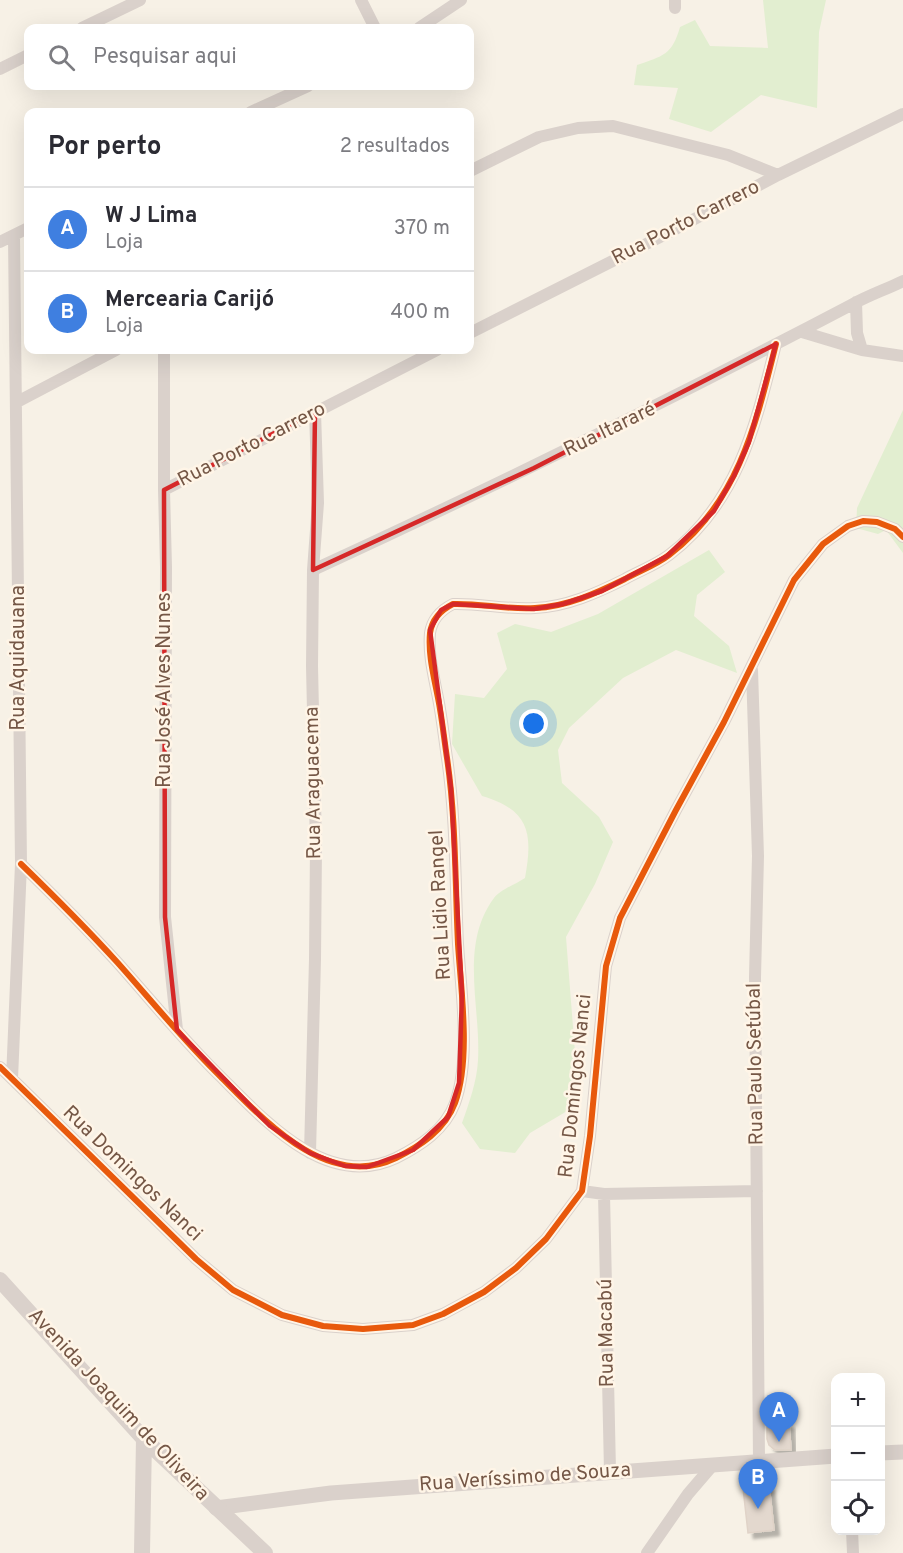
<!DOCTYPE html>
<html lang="pt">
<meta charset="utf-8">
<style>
body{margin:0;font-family:Overpass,sans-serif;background:#f7f7f7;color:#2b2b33}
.controls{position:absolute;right:18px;bottom:18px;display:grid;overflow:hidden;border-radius:12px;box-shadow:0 6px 24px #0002}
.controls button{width:54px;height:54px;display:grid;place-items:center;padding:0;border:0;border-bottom:2px solid #e1e1e2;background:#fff;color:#2b2b33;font:30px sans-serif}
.you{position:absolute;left:534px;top:724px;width:21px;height:21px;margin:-15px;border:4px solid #fff;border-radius:50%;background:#1a73e8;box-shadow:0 0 0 9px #1a73e833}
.badge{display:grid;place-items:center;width:39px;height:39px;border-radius:50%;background:#db2777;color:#fff;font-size:20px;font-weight:700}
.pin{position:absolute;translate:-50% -50px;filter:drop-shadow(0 2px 3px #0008)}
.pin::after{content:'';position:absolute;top:32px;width:21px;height:18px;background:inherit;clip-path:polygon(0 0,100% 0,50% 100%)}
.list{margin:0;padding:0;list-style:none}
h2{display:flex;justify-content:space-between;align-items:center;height:78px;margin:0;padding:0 24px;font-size:26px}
h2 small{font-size:20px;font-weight:400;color:#7c7c81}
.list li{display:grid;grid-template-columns:39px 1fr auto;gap:18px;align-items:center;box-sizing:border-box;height:84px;padding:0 24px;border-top:2px solid #e1e1e2}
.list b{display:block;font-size:22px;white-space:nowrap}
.list p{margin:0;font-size:20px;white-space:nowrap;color:#7c7c81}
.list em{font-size:20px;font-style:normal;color:#7c7c81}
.icon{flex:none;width:33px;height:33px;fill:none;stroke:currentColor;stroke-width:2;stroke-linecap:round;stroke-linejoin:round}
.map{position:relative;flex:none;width:903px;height:1553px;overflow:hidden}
.search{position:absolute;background:#fff;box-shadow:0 6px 24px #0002;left:24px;top:24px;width:450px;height:66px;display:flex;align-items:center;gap:15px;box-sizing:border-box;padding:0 21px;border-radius:12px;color:#7c7c81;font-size:22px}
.panel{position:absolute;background:#fff;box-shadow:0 6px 24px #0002;left:24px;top:108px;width:450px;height:246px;border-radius:12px}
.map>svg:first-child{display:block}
.green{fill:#e2eed0}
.building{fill:#e3d8ce;stroke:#e0d3c8;stroke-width:1.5;filter:url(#shadow)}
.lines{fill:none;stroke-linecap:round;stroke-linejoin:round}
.minor{stroke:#dad1cb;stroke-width:12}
.tertiary{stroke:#dad1cb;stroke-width:15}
.secondary{stroke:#dad1cb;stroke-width:16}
.cycleway-casing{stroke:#fff5e7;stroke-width:10}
.cycleway{stroke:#e8590c;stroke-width:6}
.marked{fill:none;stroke:#d62828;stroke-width:4.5;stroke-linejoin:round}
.labels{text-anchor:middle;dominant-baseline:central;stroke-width:5;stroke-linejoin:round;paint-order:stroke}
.street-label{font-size:20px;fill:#755746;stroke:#fff5e7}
</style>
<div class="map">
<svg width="903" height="1553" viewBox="0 0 903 1553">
<defs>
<filter id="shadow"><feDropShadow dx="5.5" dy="5.5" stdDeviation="1.5" flood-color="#0004"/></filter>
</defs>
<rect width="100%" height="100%" fill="#f7f1e6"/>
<!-- green -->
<path class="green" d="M763 0H826L819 32 817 108 761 95 711 132 669 119 678 88 634 85 637 65C663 56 672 55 680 27L695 20 710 46 768 48Z
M903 410V553L886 530 878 534 856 528 857 508Z
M709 550 725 572 697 595 694 616 729 646 737 673 676 650 623 678 569 728 558 750 562 783 599 817 613 842 595 884 566 937 579 1104 530 1133 515 1153 480 1149 462 1123C469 1103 477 1081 478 1060 481 1007 459 945 494 898 500 890 516 884 525 878 533 834 530 810 482 796L452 744 455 694 484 698 507 669 497 633 515 624 551 632 598 614Z"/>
<!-- building -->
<path class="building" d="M789 1423 791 1450H775L769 1445 767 1439V1424Z
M769 1485 774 1530 748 1533 743 1488Z"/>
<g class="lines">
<!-- minor -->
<path class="minor" d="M361 0 375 28
M675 0V8
M82 28 140 0
M419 28 461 0
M0 69 28 55
M251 112 308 86
M470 171 539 137 578 128 613 126 728 155 778 175
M0 242 28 228
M856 302 857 333 862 350
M802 332 862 350 903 356
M470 333 666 234 778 175 903 114
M164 350V490L166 567 165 917 177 1030
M17 402 116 350
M164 490 437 350
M313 570C496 486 676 397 853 304 869 295 887 289 903 281
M752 670 758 856 755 977 759 1461
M21 864C54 896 86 928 117 962 151 1000 183 1040 220 1076 264 1120 327 1191 396 1158 420 1146 445 1130 455 1103 471 1059 461 991 458 944 455 882 456 819 447 758 444 738 442 718 438 698 434 677 428 655 430 633 432 619 441 610 453 604 480 603 507 610 535 608 566 607 597 593 625 579 639 571 656 565 669 555 738 503 756 424 776 344
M0 1067 196 1259 233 1290 282 1315 323 1326 363 1329 413 1325 443 1314 484 1292 516 1268 546 1239 582 1191 590 1136 606 966 620 918 676 810 724 722 794 580 823 544 848 526 863 521 877 522 895 529 903 537
M12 1079 21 864 14 236
M310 1153 315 959 316 846 312 666 313 570 318 503 315 412
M582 1191 604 1194 757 1191
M604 1194 610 1471
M852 1530 853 1553
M647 1553 688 1494 712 1466"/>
<!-- tertiary -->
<path class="tertiary" d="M880 1453 903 1452
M216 1508 331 1493 836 1456"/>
<!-- secondary -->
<path class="secondary" d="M0 1280 144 1439 265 1553
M142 1553 144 1439"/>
<!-- cycleway casing -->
<g class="cycleway-casing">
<path id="cycleway" d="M21 864C54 896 86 928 117 962 151 1000 183 1040 220 1076 264 1120 327 1191 396 1158 420 1146 445 1130 455 1103 471 1059 461 991 458 944 455 882 456 819 447 758 444 738 442 718 438 698 434 677 428 655 430 633 432 619 441 610 453 604 480 603 507 610 535 608 566 607 597 593 625 579 639 571 656 565 669 555 738 503 756 424 776 344
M0 1067 196 1259 233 1290 282 1315 323 1326 363 1329 413 1325 443 1314 484 1292 516 1268 546 1239 582 1191 590 1136 606 966 620 918 676 810 724 722 794 580 823 544 848 526 863 521 877 522 895 529 903 537"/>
</g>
<!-- cycleway -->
<use href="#cycleway" class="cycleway"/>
</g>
<!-- marked area -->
<path class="marked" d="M776 344 749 442 734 476 714 511 667 556 602 591 563 604 534 609 453 604 441 610 430 630 451 788 462 994 459 1083 448 1117 413 1150 367 1167 345 1166 310 1153 270 1126 177 1030 165 917 164 490 315 412 313 570 534 468Z"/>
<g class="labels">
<!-- street labels -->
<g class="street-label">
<text transform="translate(686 223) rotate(-27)">Rua Porto Carrero</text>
<text transform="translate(610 430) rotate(-26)">Rua Itararé</text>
<text transform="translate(252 445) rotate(-27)">Rua Porto Carrero</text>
<text transform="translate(19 658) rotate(-90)">Rua Aquidauana</text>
<text transform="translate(165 690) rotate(-90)">Rua José Alves Nunes</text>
<text transform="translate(314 783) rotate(-91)">Rua Araguacema</text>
<text transform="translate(441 905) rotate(-93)">Rua Lidio Rangel</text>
<text transform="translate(756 1064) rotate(-91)">Rua Paulo Setúbal</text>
<text transform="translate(576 1086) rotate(-84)">Rua Domingos Nanci</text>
<text transform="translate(132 1174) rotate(44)">Rua Domingos Nanci</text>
<text transform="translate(607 1333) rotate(-91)">Rua Macabú</text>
<text transform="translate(118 1405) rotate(47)">Avenida Joaquim de Oliveira</text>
<text transform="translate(525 1478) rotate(-4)">Rua Veríssimo de Souza</text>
</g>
</g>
</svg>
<div class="controls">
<button>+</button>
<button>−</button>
<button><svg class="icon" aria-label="locate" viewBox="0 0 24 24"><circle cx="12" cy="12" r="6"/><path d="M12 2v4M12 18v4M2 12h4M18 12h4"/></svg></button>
</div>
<div class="you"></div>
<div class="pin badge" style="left:779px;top:1442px;background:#3f7fe0">A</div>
<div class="pin badge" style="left:758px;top:1509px;background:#3f7fe0">B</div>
<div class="search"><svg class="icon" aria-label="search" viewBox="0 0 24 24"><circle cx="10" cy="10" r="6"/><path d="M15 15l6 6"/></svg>Pesquisar aqui</div>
<section class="panel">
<h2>Por perto<small>2 resultados</small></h2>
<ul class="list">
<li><span class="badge" style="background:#3f7fe0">A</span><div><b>W J Lima</b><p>Loja</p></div><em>370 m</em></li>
<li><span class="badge" style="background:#3f7fe0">B</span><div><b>Mercearia Carijó</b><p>Loja</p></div><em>400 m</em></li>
</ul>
</section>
</div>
